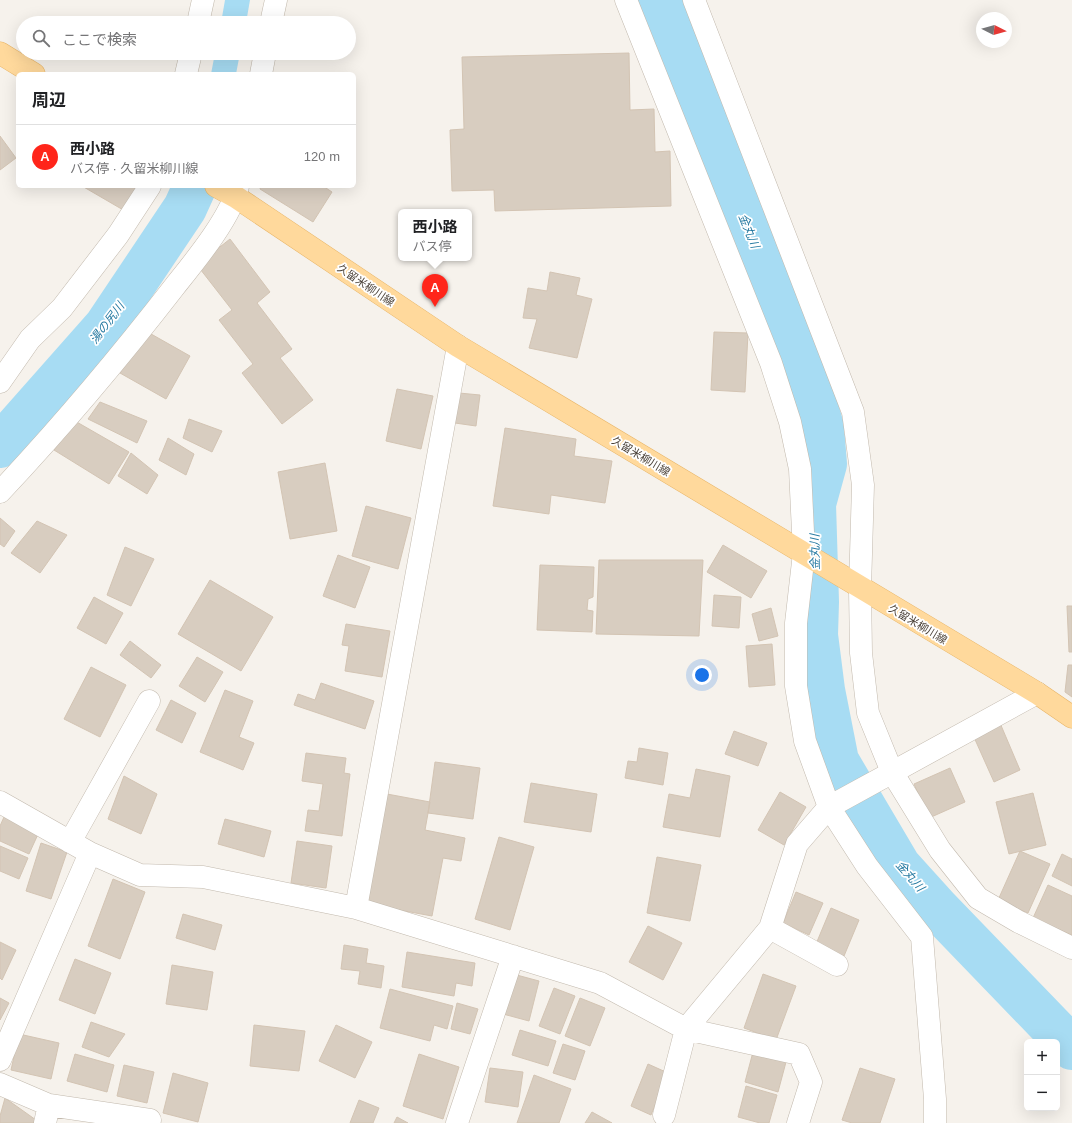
<!DOCTYPE html>
<html lang="ja">
<meta charset="utf-8">
<style>
body{margin:0;font-family:Helvetica,"Noto Sans JP",sans-serif;background:#f6f6f6;color:#202124}
.controls{position:absolute;right:12px;bottom:12px;display:grid;overflow:hidden;border-radius:6px;box-shadow:0 4px 16px #0002}
.controls button{width:36px;height:36px;display:grid;place-items:center;padding:0;border:0;border-bottom:1px solid #e0e0e0;background:#fff;color:#202124;font:20px sans-serif}
.compass{position:absolute;left:976px;top:12px;width:36px;height:36px;border-radius:50%;background:#fff;box-shadow:0 4px 16px #0002;rotate:96deg}
.you{position:absolute;left:702px;top:675px;width:14px;height:14px;margin:-10px;border:3px solid #fff;border-radius:50%;background:#1a73e8;box-shadow:0 0 0 6px #1a73e833}
.badge{display:grid;place-items:center;width:26px;height:26px;border-radius:50%;background:#ff251a;color:#fff;font-size:13px;font-weight:700}
.pin{position:absolute;translate:-50% -33px;filter:drop-shadow(0 1px 2px #0008)}
.pin::after{content:'';position:absolute;top:21px;width:14px;height:12px;background:inherit;clip-path:polygon(0 0,100% 0,50% 100%)}
.popup{position:absolute;left:398px;top:209px;width:74px;height:52px;box-sizing:border-box;display:grid;place-content:center;border-radius:6px;background:#fff;filter:drop-shadow(0 1px 3px #0005);font-size:13px;white-space:nowrap;color:#757577}
.popup b{font-size:15px;color:#202124}
.popup::after{content:'';position:absolute;left:50%;top:100%;margin-left:-8px;border:8px solid transparent;border-top-color:#fff}
.list{margin:0;padding:0;list-style:none}
h2{display:flex;justify-content:space-between;align-items:center;height:52px;margin:0;padding:0 16px;font-size:17px}
h2 small{font-size:13px;font-weight:400;color:#757577}
.list li{display:grid;grid-template-columns:26px 1fr auto;gap:12px;align-items:center;box-sizing:border-box;height:64px;padding:0 16px;border-top:1px solid #e0e0e0}
.list b{display:block;font-size:15px;white-space:nowrap}
.list p{margin:0;font-size:13px;white-space:nowrap;color:#757577}
.list em{font-size:13px;font-style:normal;color:#757577}
.icon{flex:none;width:22px;height:22px;fill:none;stroke:currentColor;stroke-width:2;stroke-linecap:round;stroke-linejoin:round}
.map{position:relative;flex:none;width:1072px;height:1123px;overflow:hidden}
.search{position:absolute;background:#fff;box-shadow:0 4px 16px #0002;left:16px;top:16px;width:340px;height:44px;display:flex;align-items:center;gap:10px;box-sizing:border-box;padding:0 14px;border-radius:22px;color:#757577;font-size:15px}
.panel{position:absolute;background:#fff;box-shadow:0 4px 16px #0002;left:16px;top:72px;width:340px;height:116px;border-radius:6px}
.map>svg:first-child{display:block}
.water{fill:#a7dcf3}
.lines{fill:none;stroke-linecap:round;stroke-linejoin:round}
.river{stroke:#a7dcf3;stroke-width:44}
.building{fill:#d8cdc0;stroke:#d3c4b3}
.minor-casing{stroke:#c2b9ad;stroke-width:23}
.major-casing{stroke:#e8b567;stroke-width:23}
.minor{stroke:#fff;stroke-width:22}
.major{stroke:#ffd99c;stroke-width:22}
.labels{text-anchor:middle;dominant-baseline:central;stroke-width:3.5;stroke-linejoin:round;paint-order:stroke}
.street-label{font-size:11px;fill:#4b4239;stroke:#fff}
.water-label{font-size:12px;font-style:italic;fill:#287ba2;stroke:#fff}
</style>
<div class="map">
<svg width="1072" height="1123" viewBox="0 0 1072 1123">
<rect width="100%" height="100%" fill="#f6f2ec"/>
<!-- water -->
<path class="water" d="M225 0H250L246 23H221Z
M215 53H240L236 74H211Z"/>
<g class="lines">
<!-- river -->
<path class="river" d="M659 0 753 242 801 355 822 427 825 464 814 504 817 602 816 635 823 690 837 761 899 866 937 908 1072 1048
M0 446 106 326 185 208 195 186"/>
</g>
<!-- building -->
<path class="building" d="M629 53 630 110 654 109 655 152 670 151 671 206 495 211 494 190 452 191 450 130 464 129 462 57Z
M0 136 16 158 0 170Z
M82 186H139L125 211Z
M261 186H323L332 192 313 222 260 189Z
M230 239 270 292 257 303 292 349 280 358 313 400 282 424 242 373 253 364 219 320 232 310 197 265Z
M550 272 580 278 576 295 592 299 577 358 529 348 537 319 523 318 528 288 547 291Z
M144 330 190 356 166 399 120 373Z
M714 332 748 333 745 392 711 390Z
M397 389 433 396 421 449 386 441Z
M459 393 480 395 476 426 455 423Z
M100 402 147 421 137 443 88 419Z
M189 419 222 431 212 452 183 438Z
M75 421 129 452 109 484 54 450Z
M505 428 576 439 574 456 612 461 605 503 551 495 549 514 493 506Z
M168 438 194 454 186 475 159 460Z
M131 453 158 475 147 494 118 476Z
M325 463 337 531 290 539 278 472Z
M366 506 411 518 398 569 352 556Z
M0 518 15 531 4 547 0 544Z
M37 521 67 535 40 573 11 553Z
M723 545 767 571 751 598 707 572Z
M125 547 154 559 131 606 107 595Z
M338 555 370 567 355 608 323 596Z
M599 560H703L699 636 596 634Z
M540 565 594 567 593 597 588 599 587 610 593 611 592 632 537 630Z
M210 580 273 617 241 671 178 634Z
M714 595 741 597 739 628 712 626Z
M94 597 123 613 106 644 77 628Z
M1067 606H1072V652H1069Z
M771 608 778 636 759 641 752 614Z
M346 624 390 631 382 677 345 671 349 646 342 645Z
M130 641 161 665 151 678 120 655Z
M772 644 775 685 749 687 746 646Z
M197 657 223 672 205 702 179 686Z
M1068 665H1072V697L1065 692Z
M91 667 126 685 100 737 64 719Z
M321 683 374 701 365 729 294 705 298 694 315 700Z
M225 690 253 701 239 737 254 743 243 770 200 752Z
M171 700 196 713 182 743 156 730Z
M1000 723 1020 770 994 782 973 735Z
M734 731 767 743 758 766 725 754Z
M639 748 668 753 663 785 625 778 628 761 637 762Z
M306 753 346 758 344 773 350 774 342 836 305 831 308 810 319 811 323 784 302 781Z
M435 762 480 768 473 819 428 813Z
M950 768 965 802 929 818 914 784Z
M696 769 730 776 720 837 663 827 669 794 690 798Z
M124 776 157 794 141 834 108 819Z
M531 783 597 794 591 832 524 822Z
M780 792 806 807 784 845 758 830Z
M1033 793 1046 845 1009 854 996 802Z
M387 794 430 802 425 830 465 838 461 861 443 858 432 916 367 904Z
M4 817 39 832 29 854 0 841V826Z
M225 819 271 831 264 857 218 844Z
M499 837 534 847 510 930 475 919Z
M297 841 332 846 326 888 291 883Z
M41 843 67 852 51 899 26 891Z
M0 846 28 858 19 879 0 871Z
M1020 851 1050 864 1028 913 998 900Z
M1062 854 1072 859V886L1052 876Z
M657 857 701 865 690 921 647 913Z
M113 879 145 892 120 959 88 946Z
M1048 885 1072 896V935L1033 918Z
M796 892 823 903 809 935 783 923Z
M831 908 859 920 844 956 816 944Z
M183 914 222 925 215 950 176 938Z
M648 926 682 943 663 980 629 962Z
M0 942 16 950 2 980 0 978Z
M344 945 368 949 366 963 384 966 381 988 358 984 360 971 341 969Z
M407 952 475 963 472 986 456 983 454 996 402 987Z
M75 959 111 973 95 1014 59 1000Z
M172 965 213 972 207 1010 166 1004Z
M513 974 539 981 529 1021 503 1014Z
M763 974 796 986 776 1040 744 1028Z
M554 988 575 996 560 1034 539 1026Z
M390 989 453 1006 447 1029 434 1025 430 1041 380 1028Z
M0 998 9 1003 0 1020Z
M580 998 605 1008 590 1046 565 1036Z
M457 1003 478 1009 470 1034 451 1029Z
M91 1022 125 1034 109 1057 82 1047Z
M254 1025 305 1031 299 1071 250 1066Z
M336 1025 372 1042 355 1078 319 1061Z
M520 1030 556 1041 548 1066 512 1055Z
M19 1034 59 1043 51 1079 11 1070Z
M563 1044 585 1051 575 1080 553 1073Z
M753 1052 786 1062 778 1092 745 1082Z
M75 1054 114 1065 107 1092 67 1081Z
M419 1054 459 1067 443 1119 403 1106Z
M648 1064 668 1073 651 1115 631 1106Z
M124 1065 154 1072 147 1103 117 1096Z
M490 1068 523 1072 518 1107 485 1102Z
M860 1068 895 1079 880 1123H852L842 1120Z
M173 1073 208 1083 198 1122 163 1113Z
M534 1075 571 1089 559 1123H517Z
M746 1086 777 1095 769 1123H760L738 1117Z
M5 1098 36 1120 35 1123H0V1116Z
M359 1100 379 1108 373 1123H350Z
M592 1112 612 1123H585Z
M397 1117 408 1123H394Z"/>
<g class="lines">
<!-- minor casing -->
<g class="minor-casing">
<path id="minor" d="M626 0 771 363 790 422 800 469 804 553 796 623V686L805 741 829 807 867 866 922 937 935 1099V1123
M694 0 853 412 863 485 860 589 861 653 868 713 892 772 940 850 978 898 1019 922 1072 948
M198 23 203 0
M271 23 276 0
M186 74 191 53
M261 74 265 53
M0 382 30 339 62 308 118 235 150 186
M0 492C62 426 120 357 175 286 195 261 232 216 238 186
M0 802 90 853 140 875 203 877 356 908 600 983 686 1029 770 928 797 844 829 807 1037 693
M70 842 149 701
M356 908 458 346
M770 928 837 965
M0 1060 90 853
M0 1084 49 1105 150 1120
M664 1115 686 1029 799 1054 811 1082 798 1123
M45 1123 49 1105
M457 1123 513 956"/>
</g>
<!-- major casing -->
<g class="major-casing">
<path id="major" d="M0 53 34 74
M216 186 236 197 458 346 1037 693 1072 717"/>
</g>
<!-- minor -->
<use href="#minor" class="minor"/>
<!-- major -->
<use href="#major" class="major"/>
</g>
<g class="labels">
<!-- street labels -->
<g class="street-label">
<text transform="translate(366 285) rotate(34)">久留米柳川線</text>
<text transform="translate(641 456) rotate(31)">久留米柳川線</text>
<text transform="translate(918 624) rotate(31)">久留米柳川線</text>
</g>
<!-- water labels -->
<g class="water-label">
<text transform="translate(749 231) rotate(68)">金丸川</text>
<text transform="translate(107 323) rotate(-53)">湯の尻川</text>
<text transform="translate(815 552) rotate(-91)">金丸川</text>
<text transform="translate(910 876) rotate(49)">金丸川</text>
</g>
</g>
</svg>
<div class="controls">
<button>+</button>
<button>−</button>
</div>
<svg class="compass" viewBox="-18 -18 36 36"><path d="M0-13l5 13h-10z" fill="#e53935"/><path d="M0 13l5-13h-10z" fill="#757577"/></svg>
<div class="you"></div>
<div class="pin badge" style="left:435px;top:307px">A</div>
<div class="popup"><b>西小路</b>バス停</div>
<div class="search"><svg class="icon" aria-label="search" viewBox="0 0 24 24"><circle cx="10" cy="10" r="6"/><path d="M15 15l6 6"/></svg>ここで検索</div>
<section class="panel">
<h2>周辺<small></small></h2>
<ul class="list">
<li><span class="badge">A</span><div><b>西小路</b><p>バス停 · 久留米柳川線</p></div><em>120 m</em></li>
</ul>
</section>
</div>
